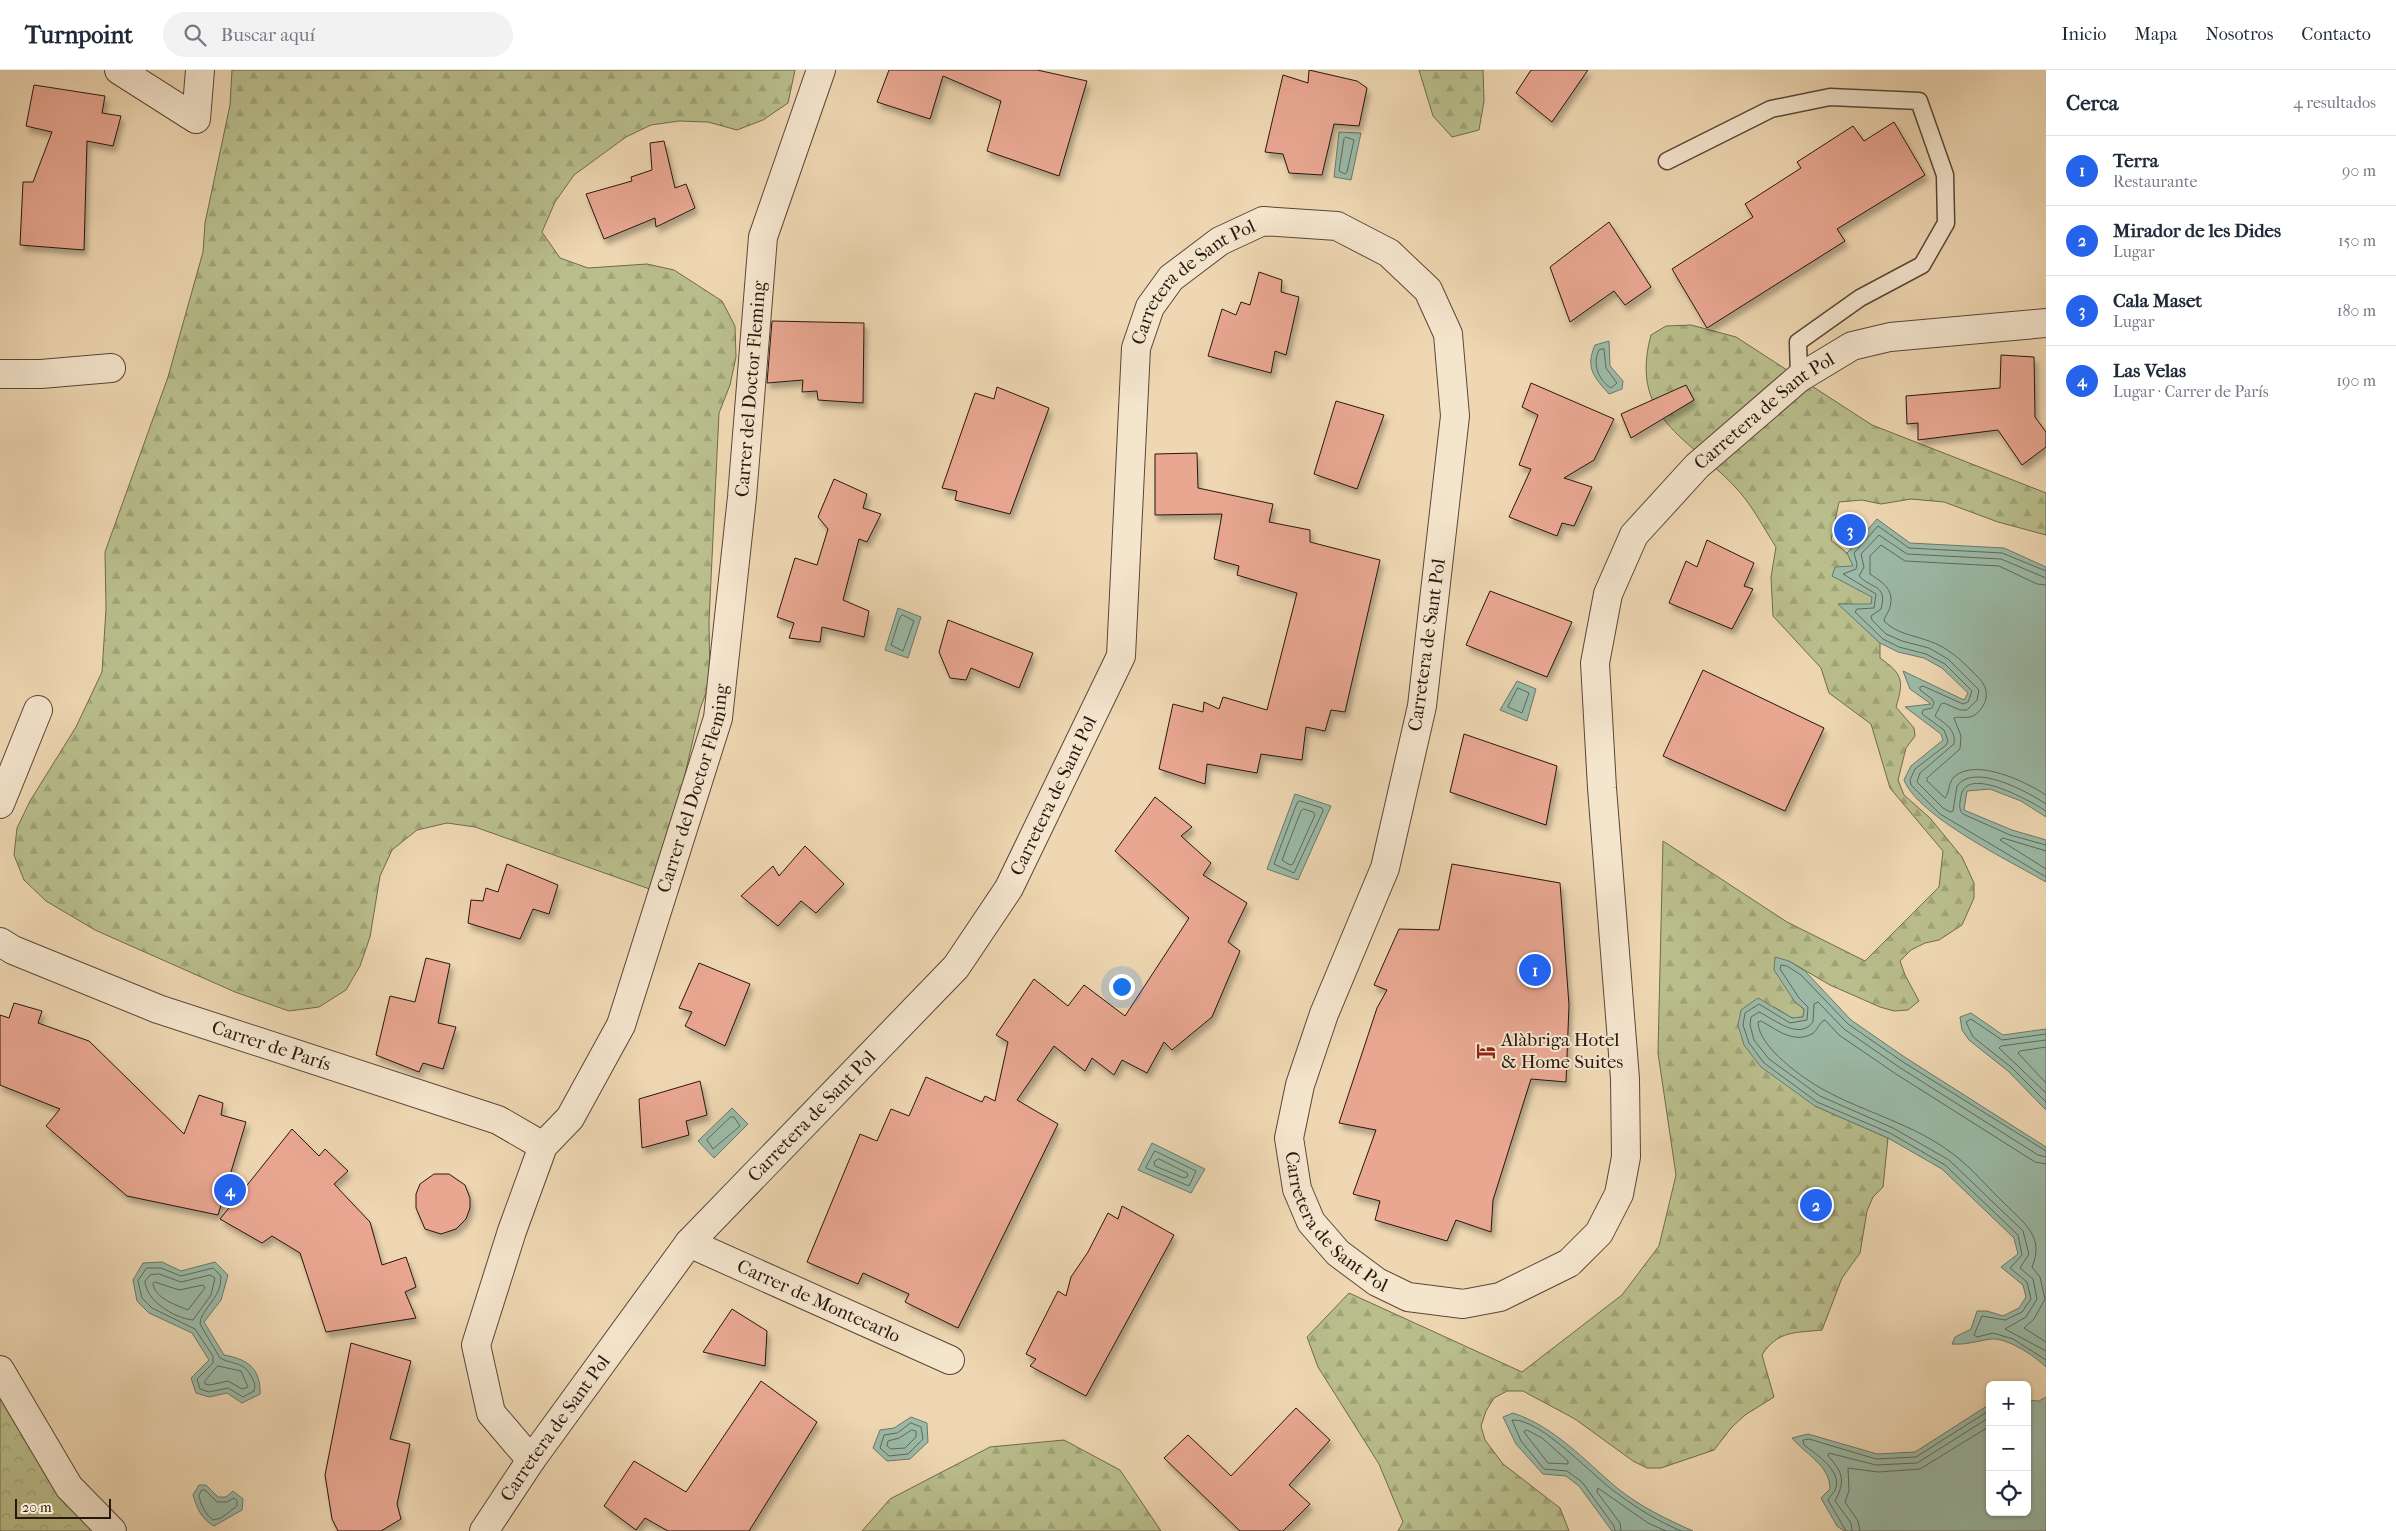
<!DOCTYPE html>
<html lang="es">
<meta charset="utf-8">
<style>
body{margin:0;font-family:"IM FELL French Canon",serif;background:#f2f2f3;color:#1f2937}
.controls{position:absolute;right:15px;bottom:15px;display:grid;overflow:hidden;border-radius:8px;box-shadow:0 1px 4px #0004}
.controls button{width:45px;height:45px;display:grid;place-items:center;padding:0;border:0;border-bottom:1px solid #e0e1e3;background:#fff;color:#1f2937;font:25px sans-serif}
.scale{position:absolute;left:15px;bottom:12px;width:96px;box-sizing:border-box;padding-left:5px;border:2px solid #28160f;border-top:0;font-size:14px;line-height:18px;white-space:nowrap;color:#28160f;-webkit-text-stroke:4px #f4e5cd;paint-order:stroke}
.you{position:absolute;left:1121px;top:916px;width:18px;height:18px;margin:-12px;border:4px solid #fff;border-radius:50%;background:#1a73e8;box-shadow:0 0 0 8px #1a73e833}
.badge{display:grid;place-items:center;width:32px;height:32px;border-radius:50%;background:#2563eb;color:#fff;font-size:16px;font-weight:700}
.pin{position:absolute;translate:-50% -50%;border:2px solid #fff;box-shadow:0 1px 5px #0006}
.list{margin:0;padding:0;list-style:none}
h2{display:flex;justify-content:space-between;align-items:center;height:65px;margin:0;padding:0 20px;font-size:21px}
h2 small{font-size:16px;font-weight:400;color:#747a83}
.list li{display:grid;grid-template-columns:32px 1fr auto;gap:15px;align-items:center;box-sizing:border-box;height:70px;padding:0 20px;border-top:1px solid #e0e1e3}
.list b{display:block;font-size:19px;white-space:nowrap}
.list p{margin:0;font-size:16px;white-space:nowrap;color:#747a83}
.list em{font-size:16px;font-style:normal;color:#747a83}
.icon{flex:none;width:28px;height:28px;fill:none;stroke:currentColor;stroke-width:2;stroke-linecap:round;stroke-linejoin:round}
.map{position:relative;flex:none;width:2046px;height:1461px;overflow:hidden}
header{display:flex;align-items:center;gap:30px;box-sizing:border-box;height:70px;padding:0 25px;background:#fff;border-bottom:1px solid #e0e1e3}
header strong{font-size:24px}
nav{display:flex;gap:28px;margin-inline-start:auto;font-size:18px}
.search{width:350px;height:45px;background:#f2f2f3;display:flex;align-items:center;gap:12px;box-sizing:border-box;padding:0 18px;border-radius:28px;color:#747a83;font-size:19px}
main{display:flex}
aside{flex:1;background:#fff}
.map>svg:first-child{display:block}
.forest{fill:url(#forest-firs);stroke:#706a4e}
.park{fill:url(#park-crowns);stroke:#706a4e}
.water{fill:#9bbaa7;stroke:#6d786a}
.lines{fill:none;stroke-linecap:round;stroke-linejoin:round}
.shore{stroke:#62685b;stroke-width:1}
.building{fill:#e9a792;stroke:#28160f;filter:url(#shadow)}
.service-casing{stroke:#5a4638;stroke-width:19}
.minor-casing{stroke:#5a4638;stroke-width:30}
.service{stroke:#f4e5cd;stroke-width:16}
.minor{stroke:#f4e5cd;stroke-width:28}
.labels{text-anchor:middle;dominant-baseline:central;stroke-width:4;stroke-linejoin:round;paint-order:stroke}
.street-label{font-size:19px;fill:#28160f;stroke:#f4e5cd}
.poi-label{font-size:19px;fill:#28160f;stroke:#f4e5cd;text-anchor:start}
</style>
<header>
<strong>Turnpoint</strong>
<div class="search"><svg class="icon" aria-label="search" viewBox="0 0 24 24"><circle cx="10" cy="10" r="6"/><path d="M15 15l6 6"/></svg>Buscar aquí</div>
<nav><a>Inicio</a><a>Mapa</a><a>Nosotros</a><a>Contacto</a></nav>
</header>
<main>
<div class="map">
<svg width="2046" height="1461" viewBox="0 0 2046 1461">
<defs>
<pattern id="forest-firs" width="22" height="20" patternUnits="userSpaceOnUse" patternTransform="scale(1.25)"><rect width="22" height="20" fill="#b9be8c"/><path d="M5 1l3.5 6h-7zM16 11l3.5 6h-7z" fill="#9fa378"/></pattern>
<pattern id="park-crowns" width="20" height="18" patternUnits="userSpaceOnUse" patternTransform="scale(1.25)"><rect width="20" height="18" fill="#b9be8c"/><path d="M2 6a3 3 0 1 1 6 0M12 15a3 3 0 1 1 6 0" fill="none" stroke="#9fa378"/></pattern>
<filter id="shadow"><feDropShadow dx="3" dy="5.5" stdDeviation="2.5" flood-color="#0004"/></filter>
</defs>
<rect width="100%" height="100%" fill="#eed7b2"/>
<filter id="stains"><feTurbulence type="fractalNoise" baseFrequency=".004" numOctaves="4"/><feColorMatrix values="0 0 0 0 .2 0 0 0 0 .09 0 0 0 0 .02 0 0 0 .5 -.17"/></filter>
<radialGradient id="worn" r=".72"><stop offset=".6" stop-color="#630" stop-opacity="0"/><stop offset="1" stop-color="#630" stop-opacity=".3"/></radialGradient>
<!-- forest -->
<path class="forest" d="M232 0H795L788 33 763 50 737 60 708 52 679 51 651 55 626 67 574 105 555 132 542 162 560 188 588 198 647 194 674 200 722 231 735 256 736 287 730 315 719 343 709 551 710 612 700 639 658 822 475 757 447 753 417 760 392 780 380 806 370 867 360 896 346 920 319 937 289 941 235 922 95 860 46 831 24 810 14 785 17 758 30 731 76 657 102 602 106 539 105 482 168 307 203 182 205 153 230 35Z
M1419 0H1483L1484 31 1479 60 1452 67 1433 46Z
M1691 255 1736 267 1872 355 2046 423V465L1998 452 1944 432 1911 429 1881 434 1862 430 1839 432 1831 470 1847 483 1872 527 1871 535 1839 534 1880 573V588C1903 604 1904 611 1896 637L1914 658 1915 666 1906 678 1898 710 1904 725 1930 748 1962 787 1974 813V828L1962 855 1939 870 1925 873 1911 880 1900 891 1905 905 1919 931 1908 940 1894 941 1880 937 1830 915 1789 891 1795 932 1804 939 1803 947 1792 948 1774 937 1815 1036 1888 1068 1883 1117 1873 1127 1867 1141 1860 1183 1842 1208 1822 1260C1795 1263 1778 1260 1762 1285L1774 1327 1745 1345 1732 1357 1714 1380 1661 1398H1647L1633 1391 1575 1349 1523 1321H1507L1494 1328 1486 1341 1481 1356 1485 1370 1503 1394 1560 1438 1569 1461H1398L1403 1452 1379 1394 1318 1297 1307 1267 1349 1223 1522 1302 1622 1225 1659 1176 1676 1105 1658 983 1663 771 1787 852 1865 891 1939 817 1943 781 1890 718 1871 654 1829 623 1821 598 1773 546 1771 507 1776 477C1765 460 1755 441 1743 426 1697 370 1627 353 1651 265L1666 256Z
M1064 1370 1120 1400 1161 1461H862L890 1429 990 1377Z"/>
<!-- park -->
<path class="park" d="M0 1320 103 1461H0Z"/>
<!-- water -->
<path class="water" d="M1339 62 1361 63 1351 110 1334 107Z
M1609 271 1610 296 1623 311 1622 319 1609 324C1594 307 1585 298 1595 275Z
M1877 449 1910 473 2004 478 2046 497V747L2021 731 1990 719 1967 721 1964 740 2012 760 2046 770V812C2010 791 1919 747 1904 710L1911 696 1943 670 1941 664 1905 637 1931 634 1910 619 1903 601 1964 630 1968 623 1942 598 1924 588 1898 582 1880 573 1838 534H1871L1872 527 1832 506 1835 497 1853 496 1847 483Z
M898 538 921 547 908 588 885 580Z
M1517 611 1536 619 1527 651 1500 640Z
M1295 724 1331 736 1298 810 1267 799Z
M1775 887 1789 891 1805 901 1851 950 1906 988 2046 1077V1297C2035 1286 2006 1267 1991 1269 1977 1271 1966 1275 1952 1274L1955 1267 1971 1259 1977 1241H1987L2003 1246 2019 1238 2026 1227 2023 1215 2001 1197 2018 1184 2014 1168 1942 1099 1888 1068 1815 1036 1761 997 1744 975 1738 955 1741 940 1758 928 1792 948 1803 947 1804 939 1795 932 1774 900Z
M1971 943 2003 965 2046 959V1040L2008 1001 1969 970 1962 960 1960 947Z
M732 1038 748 1054 714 1088 698 1071Z
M1152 1073 1205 1099 1191 1123 1138 1100Z
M162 1192 181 1201 215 1192 228 1205 221 1230 204 1252 224 1285C247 1289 261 1298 260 1324L242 1333 227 1323 209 1327 196 1323 191 1308 209 1290 192 1263 149 1243 137 1231 133 1210 143 1193Z
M2046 1327V1461H1844L1837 1456 1821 1428 1830 1419C1830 1395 1806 1385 1792 1368L1808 1364 1877 1384 1915 1382 1990 1334V1442H2027V1330L2039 1331Z
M1513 1343C1555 1357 1584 1390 1617 1418 1641 1437 1666 1449 1693 1461H1612L1579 1416 1566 1406 1543 1404 1516 1374 1503 1347Z
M911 1347 927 1353 928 1372 910 1389 887 1391 873 1378 880 1360 894 1358Z
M199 1415H206L218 1427H226L233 1421 243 1429 242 1440 214 1456C201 1449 197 1438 193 1425Z"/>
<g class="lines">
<!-- shore -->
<path class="shore" d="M1346 67 1354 70 1347 102 1345 104 1339 101 1344 69Z
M1604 279 1606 298 1617 313 1611 318C1598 310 1592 293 1599 280Z
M2046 501 2002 483 1909 478 1878 456 1854 483 1857 494 1856 499 1843 504 1876 524 1874 538 1857 539 1855 542 1883 569 1899 577 1926 584 1945 594 1972 621 1968 632 1963 634 1923 616 1920 617V620L1932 629 1934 633 1932 638 1923 640 1922 644 1944 660 1948 671 1946 675 1915 699 1910 710 1911 715 1940 744 2046 807
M2046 508 2001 489 1907 484 1879 465 1861 484 1864 497 1859 506C1871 519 1888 514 1881 539L1871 546 1872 550 1886 564 1902 571 1929 578 1948 589 1979 620 1977 630 1967 640H1960L1944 633 1941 634 1935 646C1945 654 1956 659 1954 674L1920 703 1917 712 1943 738 1950 742 1953 741 1957 716C1974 692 2028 722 2046 734
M2046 515 2037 514 1999 496 1905 491 1881 475 1870 486V504C1884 513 1896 521 1889 540 1887 545 1884 547 1884 551 1897 564 1913 565 1929 571 1947 577 1960 589 1973 602 1980 609 1988 616 1986 628 1985 635 1979 643 1973 646 1966 649 1960 646 1954 648L1961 666 1960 679 1927 708V711L1945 728C1950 722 1948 713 1954 707 1976 687 2026 712 2046 725
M903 545 914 551 903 581 891 575 900 547Z
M1518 618 1529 623 1522 643 1508 637Z
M1300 731 1322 738 1323 741 1294 803 1274 794 1297 733Z
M1304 739 1313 742 1315 745 1293 794 1290 795 1282 790 1301 741Z
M2046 741C2032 732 1966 694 1961 726 1960 733 1958 739 1963 744L2010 765 2046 775
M2046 781 2003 768 2000 770 2046 799
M2046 964 2002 970 1971 949 1966 952 1973 967 2011 997 2046 1032
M2046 970 2001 976 1999 978 2046 1023
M2046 977 2020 981 2018 983 2046 1013
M731 1047H734L740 1056 713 1079 707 1070Z
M1155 1081 1196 1101 1189 1116 1146 1098Z
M2046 1081 1903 992 1848 954 1801 905 1787 896 1781 895 1780 899 1799 928 1808 937 1807 950 1790 953 1759 934 1745 943 1743 955 1749 973 1764 993 1817 1032 1890 1063 1945 1095 2018 1165 2022 1185 2010 1198 2027 1212 2031 1229 2022 1242 2005 1250 1982 1246 1974 1265 1977 1267 1993 1263 2013 1269 2046 1290
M2046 1087 2038 1085 1899 997 1844 959 1818 932 1814 934 1813 952C1799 971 1774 949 1759 942L1751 947 1750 955 1754 970 1769 989 1820 1026 1893 1058 1949 1090 2023 1161 2029 1184 2020 1198 2033 1209 2037 1229 2026 1247 2005 1259 2046 1281
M1159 1089 1187 1103 1188 1106 1184 1108 1155 1096 1154 1092Z
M2046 1094 2035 1092 1896 1004 1839 965 1825 950C1819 952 1818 960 1812 964 1793 974 1776 959 1761 951L1758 952C1758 977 1804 1009 1824 1020 1866 1043 1914 1054 1953 1084 1972 1098 1988 1118 2005 1134 2024 1153 2045 1167 2032 1197L2040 1207 2045 1229 2034 1249 2024 1258 2046 1272
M147 1198H161L181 1206 213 1198 221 1206C222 1229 200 1239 200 1254L220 1288C233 1295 243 1291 251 1306 254 1311 256 1314 254 1321L243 1327 228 1318 209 1322 200 1319 197 1309 213 1293V1286L195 1259 152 1238 142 1228 138 1211Z
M159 1204 181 1212 210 1205 215 1208 211 1225 193 1250C174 1248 146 1231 145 1211L150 1205Z
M155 1212 179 1220 203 1215 205 1218 188 1240C174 1234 156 1229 153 1214Z
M218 1296 241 1301 248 1317 242 1319 228 1311 210 1315 205 1314V1311Z
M911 1353 921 1357 923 1369 908 1384 889 1386 880 1378 884 1365 897 1363Z
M912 1360 916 1361V1367L905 1378 891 1379 887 1376 888 1371 899 1368Z
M1527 1360 1542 1368 1568 1391V1394L1548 1393 1524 1362Z
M202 1420H205L217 1432H227L234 1428 237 1431V1436L221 1448 213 1450C205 1444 201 1435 199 1426Z
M1615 1461 1614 1456 1582 1412 1567 1401 1544 1399 1521 1371 1512 1350C1541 1348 1593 1407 1618 1424 1638 1439 1658 1451 1681 1461
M1621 1461 1620 1453 1597 1422 1598 1418 1648 1453 1666 1461
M1846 1461 1828 1430C1829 1427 1833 1424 1835 1420 1843 1401 1817 1385 1804 1375L1803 1370 1809 1369 1876 1389 1916 1387 1990 1340
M1852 1461 1851 1453 1835 1431C1845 1412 1844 1403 1828 1386L1829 1383 1876 1395 1917 1393 1990 1347
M1860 1461 1858 1451 1845 1432 1849 1421 1848 1398 1878 1402 1920 1399 1990 1356"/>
</g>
<!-- building -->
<path class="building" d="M889 0H1037L1087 11 1059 106 987 81 1001 31 943 6 930 49 877 32Z
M1309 0 1357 11 1367 18 1359 56 1334 54 1322 105 1289 103 1283 84 1265 82 1283 5 1308 13Z
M1531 0H1588L1552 52 1516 23Z
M34 15 105 26 102 43 121 46 113 76 87 71 84 180 20 175 23 112H33L52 62 26 56Z
M1894 52 1925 105 1837 159 1845 171 1707 258 1672 199 1753 147 1745 134 1801 98 1797 92 1853 56 1864 71Z
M664 71 675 118 686 114 695 138 656 157 655 148 604 169 586 124 632 111 631 107 652 100 650 73Z
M1609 152 1651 217 1625 235 1614 221 1570 252 1550 197Z
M1259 202 1282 210 1281 222 1299 227 1286 285 1275 281 1271 303 1208 286 1222 239 1236 245 1241 232 1250 235Z
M772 251 864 253 863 333 818 330 817 321 802 322 803 310 767 313Z
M2001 285 2034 287 2035 347 2046 362V377L2022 395 1998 360 1918 370V353L1907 354 1906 326 2000 318Z
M1531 313 1614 349 1594 390 1564 408 1592 417 1574 456 1562 453 1557 466 1509 447 1531 399 1519 395 1538 345 1522 337Z
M1686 315 1694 330 1631 368 1621 344Z
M997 317 1049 338 1010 444 955 430 957 421 942 418 975 323 994 329Z
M1336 331 1384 345 1357 419 1314 404Z
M1197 383 1198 418 1273 434 1269 452 1310 460V472L1380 490 1345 642 1331 640 1325 661 1306 657 1302 690 1261 684 1257 703 1207 694 1205 714 1159 699 1173 634 1203 642 1204 632 1219 639 1223 627 1267 640 1297 523 1237 505 1239 496 1214 489 1222 444 1155 445V384Z
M834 409 867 424 863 438 881 444 867 472 859 469 843 530 869 541 864 567 822 557 820 572 789 568 794 553 777 547 795 488 817 495 828 459 818 447Z
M1707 470 1754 493 1744 516 1753 519 1732 559 1669 533 1686 491 1697 497Z
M1490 521 1572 552 1547 607 1466 575Z
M948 550 1033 583 1019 618 971 598 966 610 950 608 939 582Z
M1703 600 1824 658 1785 741 1663 686Z
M1464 664 1557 696 1546 755 1450 722Z
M1155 727 1192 757 1181 766 1211 793 1203 805 1247 833 1228 872 1240 881 1212 947 1172 980 1164 972 1147 1003 1122 990 1114 1005 1092 988 1085 1001 1054 976 1017 1030 1058 1054 958 1258 905 1232 909 1224 863 1203 858 1214 807 1192 860 1064 877 1071 891 1039 909 1046 926 1007 982 1032 985 1026 995 1031 1008 972 996 965 1034 909 1068 936 1084 915 1125 946 1189 848 1115 781Z
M805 776 844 814 816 843 801 831 778 856 741 826 773 796 779 806Z
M507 794 558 815 549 844 533 839 520 869 468 853 471 830 483 831 486 818 498 822Z
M1452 794 1560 813 1569 935 1566 1012 1531 1009 1493 1130 1491 1162 1456 1150 1447 1171 1375 1150 1380 1131 1353 1124 1376 1060 1339 1053 1377 938 1387 920 1374 915 1399 859 1439 860Z
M426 888 450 894 438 953 456 957 443 999 423 993 419 1002 376 985 390 926 415 932Z
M699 893 750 914 725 976 685 956 692 942 679 938Z
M14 933 42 941 38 953 89 971 184 1064 199 1025 223 1033 221 1045 246 1052 218 1145 127 1126 46 1056 60 1039 0 1015V945L9 948Z
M700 1011 707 1045 686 1051 689 1065 642 1078 639 1029Z
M292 1059 319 1086 325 1079 348 1101 334 1114 370 1152 382 1195 406 1187 416 1217 405 1222 416 1248 326 1262 300 1183 272 1166 262 1173 220 1149Z
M434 1104H449L465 1115 470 1128V1138L466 1149 456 1159 441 1164 425 1159 416 1138V1124L420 1114Z
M1122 1136 1174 1165 1086 1326 1030 1296 1036 1289 1026 1284 1058 1221 1066 1226 1071 1207 1088 1182 1108 1143 1118 1149Z
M732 1239 767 1261 765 1296 703 1282Z
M351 1273 411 1291 390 1369 410 1374 397 1434 401 1449 381 1461H338L332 1449 325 1405Z
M761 1311 817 1352 749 1461H668L645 1448 636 1460 604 1436 634 1391 686 1422Z
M1296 1338 1330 1370 1289 1415 1310 1434 1283 1461H1240L1164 1388 1188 1365 1231 1406Z"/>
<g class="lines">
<!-- service casing -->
<g class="service-casing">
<path id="service" d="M1667 91 1771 39 1830 27 1919 31 1945 105 1946 153 1922 195 1860 228 1798 272 1799 308"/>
</g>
<!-- minor casing -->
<g class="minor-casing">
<g id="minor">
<path d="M119 0 196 49 200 0"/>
<path d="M0 304H41L111 298"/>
<path d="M0 734 38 640"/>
<path id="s1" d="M0 872 13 880 158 939 498 1050 543 1076"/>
<path id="s2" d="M689 1173 950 1290"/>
<path d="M0 1300 69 1417 112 1461"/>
<path id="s3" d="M531 1390 491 1343 476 1275 512 1161 543 1076 570 1048 621 955 718 648 742 427 763 167 821 0"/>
<path id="s4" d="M484 1461 531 1390 689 1173 956 897 1009 818 1121 586 1136 278 1150 237 1171 208 1220 171 1263 151 1337 156 1389 183 1428 220 1448 264 1455 346 1422 636 1385 798 1324 944 1300 1015 1289 1068 1297 1119 1311 1152 1338 1183 1377 1212 1408 1227 1463 1234 1500 1227 1569 1193 1599 1163 1619 1124 1626 1087 1625 1009 1602 718 1595 593 1608 524 1634 465 1697 396 1799 308 1852 276 1890 267 2046 253"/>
</g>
</g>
<!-- service -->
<use href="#service" class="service"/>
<!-- minor -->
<use href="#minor" class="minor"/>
</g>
<!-- icons -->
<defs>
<g id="hotel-bare" transform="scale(1.5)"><path d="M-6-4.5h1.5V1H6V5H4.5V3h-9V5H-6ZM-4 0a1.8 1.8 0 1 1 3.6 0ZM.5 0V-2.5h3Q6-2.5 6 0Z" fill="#8f2418" stroke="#f4e5cd" stroke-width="2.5" paint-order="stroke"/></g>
</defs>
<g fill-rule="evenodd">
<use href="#hotel-bare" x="1486" y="981"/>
</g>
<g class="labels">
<!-- street labels -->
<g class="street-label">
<text stroke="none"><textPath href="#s4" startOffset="1490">Carretera de Sant Pol</textPath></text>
<text stroke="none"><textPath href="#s3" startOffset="1139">Carrer del Doctor Fleming</textPath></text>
<text stroke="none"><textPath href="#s4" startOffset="3965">Carretera de Sant Pol</textPath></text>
<text transform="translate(1427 575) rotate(-82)">Carretera de Sant Pol</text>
<text stroke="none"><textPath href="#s3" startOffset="734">Carrer del Doctor Fleming</textPath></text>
<text stroke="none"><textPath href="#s4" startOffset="935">Carretera de Sant Pol</textPath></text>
<text stroke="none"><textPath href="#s1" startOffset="291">Carrer de París</textPath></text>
<text stroke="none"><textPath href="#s4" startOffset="530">Carretera de Sant Pol</textPath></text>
<text stroke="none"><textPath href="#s4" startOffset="2750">Carretera de Sant Pol</textPath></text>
<text stroke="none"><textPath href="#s2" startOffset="142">Carrer de Montecarlo</textPath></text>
<text stroke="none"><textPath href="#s4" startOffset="125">Carretera de Sant Pol</textPath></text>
</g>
<!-- poi labels -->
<g class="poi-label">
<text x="1501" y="970">Alàbriga Hotel<tspan x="1501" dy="22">&amp; Home Suites</tspan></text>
</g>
</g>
<rect width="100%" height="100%" filter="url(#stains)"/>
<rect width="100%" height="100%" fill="url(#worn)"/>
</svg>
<div class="controls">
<button>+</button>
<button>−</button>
<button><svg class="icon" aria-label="locate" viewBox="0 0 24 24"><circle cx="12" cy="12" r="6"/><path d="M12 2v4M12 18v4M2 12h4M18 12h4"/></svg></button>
</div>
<div class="scale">20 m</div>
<div class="you"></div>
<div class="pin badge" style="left:1535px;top:900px">1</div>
<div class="pin badge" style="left:1816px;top:1135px">2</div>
<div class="pin badge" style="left:1850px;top:460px">3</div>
<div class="pin badge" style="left:230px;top:1120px">4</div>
</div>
<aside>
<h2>Cerca<small>4 resultados</small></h2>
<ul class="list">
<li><span class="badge">1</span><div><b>Terra</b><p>Restaurante</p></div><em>90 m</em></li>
<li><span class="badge">2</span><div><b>Mirador de les Dides</b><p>Lugar</p></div><em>150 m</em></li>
<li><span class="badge">3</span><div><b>Cala Maset</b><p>Lugar</p></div><em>180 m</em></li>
<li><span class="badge">4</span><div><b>Las Velas</b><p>Lugar · Carrer de París</p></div><em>190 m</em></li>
</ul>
</aside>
</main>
